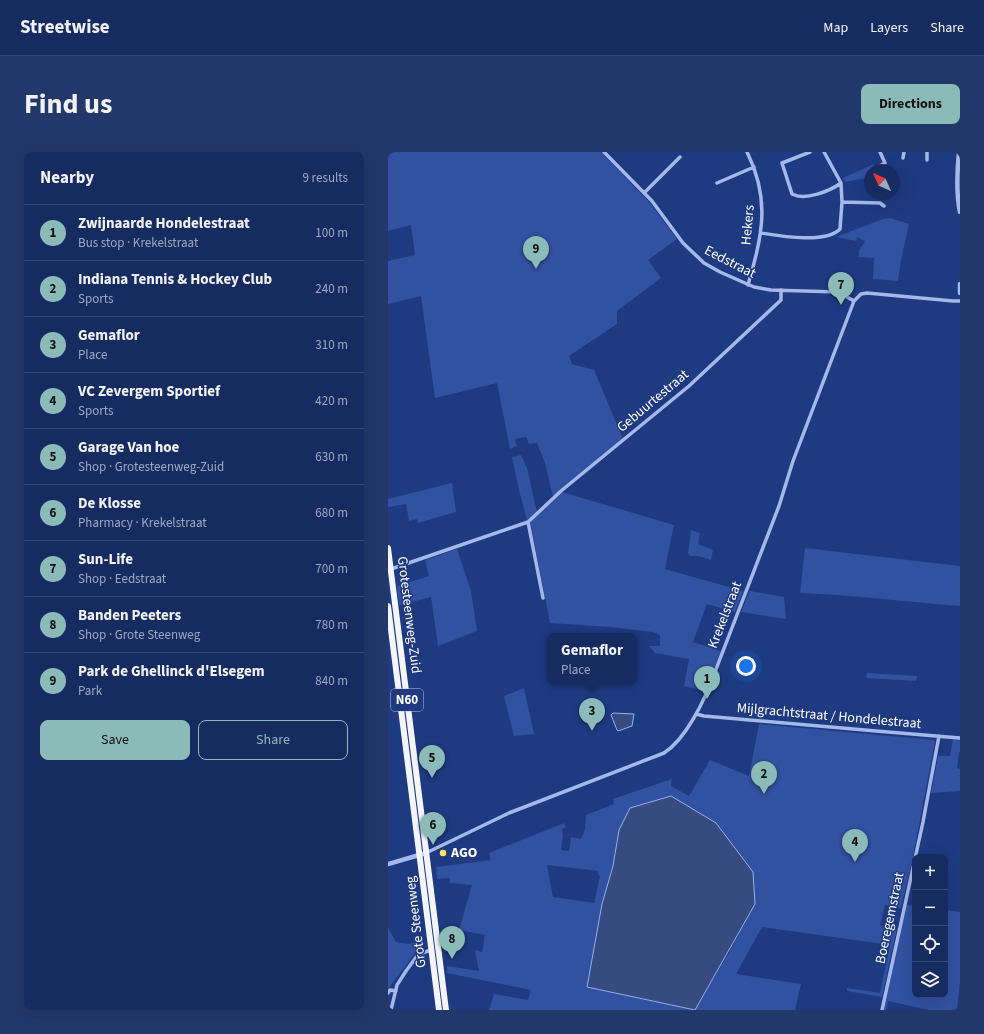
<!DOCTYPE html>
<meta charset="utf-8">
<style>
body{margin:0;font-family:"Source Sans 3",sans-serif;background:#23386a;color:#f1f3f6}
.controls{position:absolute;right:12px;bottom:12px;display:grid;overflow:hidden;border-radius:8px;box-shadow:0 4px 16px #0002}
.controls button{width:36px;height:36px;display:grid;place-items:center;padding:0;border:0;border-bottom:1px solid #354876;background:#162c61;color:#f1f3f6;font:20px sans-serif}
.compass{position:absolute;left:476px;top:12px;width:36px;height:36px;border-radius:50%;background:#162c61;box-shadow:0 4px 16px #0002;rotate:315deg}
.you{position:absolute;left:358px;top:514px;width:14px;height:14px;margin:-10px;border:3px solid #fff;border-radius:50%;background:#1a73e8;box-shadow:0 0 0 6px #1a73e833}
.badge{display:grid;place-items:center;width:26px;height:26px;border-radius:50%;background:#8bbbb9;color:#111;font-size:13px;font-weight:700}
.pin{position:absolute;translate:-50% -33px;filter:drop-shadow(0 1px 2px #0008)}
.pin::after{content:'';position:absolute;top:21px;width:14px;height:12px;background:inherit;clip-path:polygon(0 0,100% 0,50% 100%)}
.popup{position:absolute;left:159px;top:481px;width:90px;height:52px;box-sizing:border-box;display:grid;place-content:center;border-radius:8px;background:#162c61;filter:drop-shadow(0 1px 3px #0005);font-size:13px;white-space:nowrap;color:#9ea7bd}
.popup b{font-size:15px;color:#f1f3f6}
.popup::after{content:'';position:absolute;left:50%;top:100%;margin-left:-8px;border:8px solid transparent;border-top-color:#162c61}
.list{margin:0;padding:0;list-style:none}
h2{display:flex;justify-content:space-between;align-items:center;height:52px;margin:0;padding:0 16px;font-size:17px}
h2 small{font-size:13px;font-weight:400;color:#9ea7bd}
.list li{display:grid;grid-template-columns:26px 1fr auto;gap:12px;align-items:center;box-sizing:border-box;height:56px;padding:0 16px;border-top:1px solid #354876}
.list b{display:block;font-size:15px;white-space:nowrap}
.list p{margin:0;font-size:13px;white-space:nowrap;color:#9ea7bd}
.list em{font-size:13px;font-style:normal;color:#9ea7bd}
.actions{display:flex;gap:8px;padding:12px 16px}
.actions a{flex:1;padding:9px 0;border:1px solid #8bbbb9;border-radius:8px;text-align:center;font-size:14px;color:#8bbbb9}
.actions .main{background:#8bbbb9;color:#111}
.icon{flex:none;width:22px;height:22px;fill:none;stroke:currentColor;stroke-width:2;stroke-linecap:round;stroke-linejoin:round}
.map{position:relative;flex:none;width:572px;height:858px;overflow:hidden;border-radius:8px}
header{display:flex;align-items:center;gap:24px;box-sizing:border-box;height:56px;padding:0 20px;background:#162c61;border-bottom:1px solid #354876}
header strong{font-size:19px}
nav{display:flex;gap:22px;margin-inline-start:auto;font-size:14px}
.intro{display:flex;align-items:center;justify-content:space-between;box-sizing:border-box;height:96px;padding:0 24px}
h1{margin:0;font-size:28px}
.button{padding:10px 18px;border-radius:8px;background:#8bbbb9;color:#111;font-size:14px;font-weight:700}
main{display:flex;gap:24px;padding:0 24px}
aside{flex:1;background:#162c61;border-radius:8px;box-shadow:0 4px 16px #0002}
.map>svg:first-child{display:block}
.green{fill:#3251a0;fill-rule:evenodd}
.water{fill:#364b80;stroke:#97b1eb}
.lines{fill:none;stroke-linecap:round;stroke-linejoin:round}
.minor{stroke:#a4b8e9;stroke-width:3.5}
.tertiary{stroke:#a4b8e9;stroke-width:4.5}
.trunk{stroke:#f3f6fe;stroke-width:6}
.poi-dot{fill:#f8e463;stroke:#1e3a81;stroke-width:1.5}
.labels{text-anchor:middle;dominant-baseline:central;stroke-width:3;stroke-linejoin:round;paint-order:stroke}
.shield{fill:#1e3a81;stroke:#bcc4d9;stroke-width:1}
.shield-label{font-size:13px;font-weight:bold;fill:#fff}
.street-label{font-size:14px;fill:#fff;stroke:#1e3a81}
.poi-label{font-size:14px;font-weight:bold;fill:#fff;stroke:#1e3a81;text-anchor:start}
</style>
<header>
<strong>Streetwise</strong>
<nav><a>Map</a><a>Layers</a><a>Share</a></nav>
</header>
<div class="intro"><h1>Find us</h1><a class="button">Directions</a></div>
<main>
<aside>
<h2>Nearby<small>9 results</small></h2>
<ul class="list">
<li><span class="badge">1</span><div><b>Zwijnaarde Hondelestraat</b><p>Bus stop · Krekelstraat</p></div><em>100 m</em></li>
<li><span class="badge">2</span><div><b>Indiana Tennis &amp; Hockey Club</b><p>Sports</p></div><em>240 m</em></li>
<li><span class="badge">3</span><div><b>Gemaflor</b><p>Place</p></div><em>310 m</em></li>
<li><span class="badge">4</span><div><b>VC Zevergem Sportief</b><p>Sports</p></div><em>420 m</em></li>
<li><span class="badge">5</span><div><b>Garage Van hoe</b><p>Shop · Grotesteenweg-Zuid</p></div><em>630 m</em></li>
<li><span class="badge">6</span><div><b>De Klosse</b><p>Pharmacy · Krekelstraat</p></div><em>680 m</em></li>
<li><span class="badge">7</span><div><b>Sun-Life</b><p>Shop · Eedstraat</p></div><em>700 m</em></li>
<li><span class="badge">8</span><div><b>Banden Peeters</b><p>Shop · Grote Steenweg</p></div><em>780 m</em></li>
<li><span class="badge">9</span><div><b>Park de Ghellinck d'Elsegem</b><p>Park</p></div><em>840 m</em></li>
</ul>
<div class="actions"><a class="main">Save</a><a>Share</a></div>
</aside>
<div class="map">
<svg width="572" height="858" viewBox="0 0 572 858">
<rect width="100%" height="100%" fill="#1e3a81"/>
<!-- green -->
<path class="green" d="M0 0H213L262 51 289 87 260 108 273 126 229 159V172L181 204 184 212 206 218 235 287 165 345 157 311 149 291 141 292 138 285 127 287 129 294 122 297 109 231 47 246 33 144 0 152V109L27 103 23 73 0 79Z
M486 12 487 18H482V25L457 30 455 26Z
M502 66 521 72 513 108 510 129 485 127 486 106 471 105V99L477 89 469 85 468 89 448 85 495 67Z
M133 303 139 316 149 360 139 368 132 342 124 305Z
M64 331 68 360 30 371 29 367 21 369 18 352 0 355V347Z
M174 340 286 373 277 417 355 439 347 460 319 452 305 490 333 499 317 539 296 534 301 507 267 501 261 494H272V483L264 480 222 475 162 471 142 369Z
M303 378 312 381 310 392 325 398 323 408 310 404H302L300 402Z
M417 396 572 414V454C519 450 466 443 412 441Z
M69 397 83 439 89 479 50 494 43 445 11 453 9 434 41 424 37 408Z
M362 439 396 445 398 467 353 460Z
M479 521 529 524 528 529 478 526Z
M136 536 146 582 126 584 116 544Z
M371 572 545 588 547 589 524 710 513 756 497 753 492 773 509 776 494 845 459 839V836L492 841 502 793 374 775 348 822 413 832 407 858H101L106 842 140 848 143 838 59 821V814L91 819 87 798 94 800 97 783 71 778 84 733 62 731V726L49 727 48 715 103 708 101 701 176 671 178 675 174 677 175 683 173 698 181 699 183 685 193 687 197 677 198 663 226 652 225 647 284 627 283 634 301 644 322 608 361 624ZM231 678 367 752 339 804 307 858 199 835 214 752 225 714ZM159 713 210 719V723L212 724 206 751 165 745Z
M565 587 572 588V600H571L569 616 572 617V639L543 641 550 604H562Z
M517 753 527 754V843H557V758L572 760V830L569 858H541L500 849 498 858H495Z
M0 776 8 790 20 792 31 789 32 795 0 837Z"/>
<!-- water -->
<path class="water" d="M225 561 246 562 244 574 230 579 229 578 223 563Z
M283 644 328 671 365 720 367 752 307 858 199 835 214 752 225 714 231 678 242 656Z"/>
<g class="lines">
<!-- minor -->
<path class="minor" d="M216 0 264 49 295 91 316 111 332 120 366 135 383 138 450 140 466 149
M359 0C383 48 374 84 360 133
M422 0 394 11 404 42C417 49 442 39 453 31
M515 6 516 0
M539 8V0
M488 16 497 11 492 0
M329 31 366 15
M256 41 292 5
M454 50 492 51 496 54
M373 81C392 84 438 92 452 77L454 50 453 31 436 0
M140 370 155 446
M3 417 140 370 173 339 301 234 393 148V138
M308 562 316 564 488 579 572 586
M38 701 121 661 276 601C298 587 316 549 325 525L391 354 405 309 466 149 473 142 479 141 565 149H572
M0 841 2 838 8 839
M3 858 9 833 18 819 29 804 34 801 43 798
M494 858 535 670 551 584"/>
<!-- tertiary -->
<path class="tertiary" d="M571 0C569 20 568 41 572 60
M572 132V141
M0 712 38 701"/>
<!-- trunk -->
<path class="trunk" d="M0 396 58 858
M0 454 51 858"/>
</g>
<!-- markers -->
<circle class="poi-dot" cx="55" cy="701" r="4"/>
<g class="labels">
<!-- shield labels -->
<rect class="shield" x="3" y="537" width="32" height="22" rx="3"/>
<g class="shield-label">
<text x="19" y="548">N60</text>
</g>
<!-- street labels -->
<g class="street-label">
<text transform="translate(360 73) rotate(-85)">Hekers</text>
<text transform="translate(342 110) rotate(27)">Eedstraat</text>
<text transform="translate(265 249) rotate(-40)">Gebuurtestraat</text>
<text transform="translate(21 463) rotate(83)">Grotesteenweg-Zuid</text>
<text transform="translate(337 463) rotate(-69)">Krekelstraat</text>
<text transform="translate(441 564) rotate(5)">Mijlgrachtstraat / Hondelestraat</text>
<text transform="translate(502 766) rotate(-78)">Boeregemstraat</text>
<text transform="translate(28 770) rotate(-97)">Grote Steenweg</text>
</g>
<!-- poi labels -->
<g class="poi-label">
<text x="63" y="701">AGO</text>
</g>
</g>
</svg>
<div class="controls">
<button>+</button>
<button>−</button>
<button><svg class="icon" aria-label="locate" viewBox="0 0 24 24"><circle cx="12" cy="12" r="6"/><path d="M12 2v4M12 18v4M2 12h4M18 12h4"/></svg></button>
<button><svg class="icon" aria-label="layers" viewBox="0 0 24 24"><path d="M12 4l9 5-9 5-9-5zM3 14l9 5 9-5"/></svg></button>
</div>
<svg class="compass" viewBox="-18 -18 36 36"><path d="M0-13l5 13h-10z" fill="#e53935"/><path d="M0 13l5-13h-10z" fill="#9ea7bd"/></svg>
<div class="you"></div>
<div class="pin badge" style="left:319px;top:547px">1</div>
<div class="pin badge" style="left:376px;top:642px">2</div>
<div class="pin badge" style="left:204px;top:579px">3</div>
<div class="popup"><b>Gemaflor</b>Place</div>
<div class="pin badge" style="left:467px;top:710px">4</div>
<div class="pin badge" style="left:44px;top:626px">5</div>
<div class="pin badge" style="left:45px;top:693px">6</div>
<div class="pin badge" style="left:453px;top:153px">7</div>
<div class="pin badge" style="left:64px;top:807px">8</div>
<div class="pin badge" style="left:148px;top:117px">9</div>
</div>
</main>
